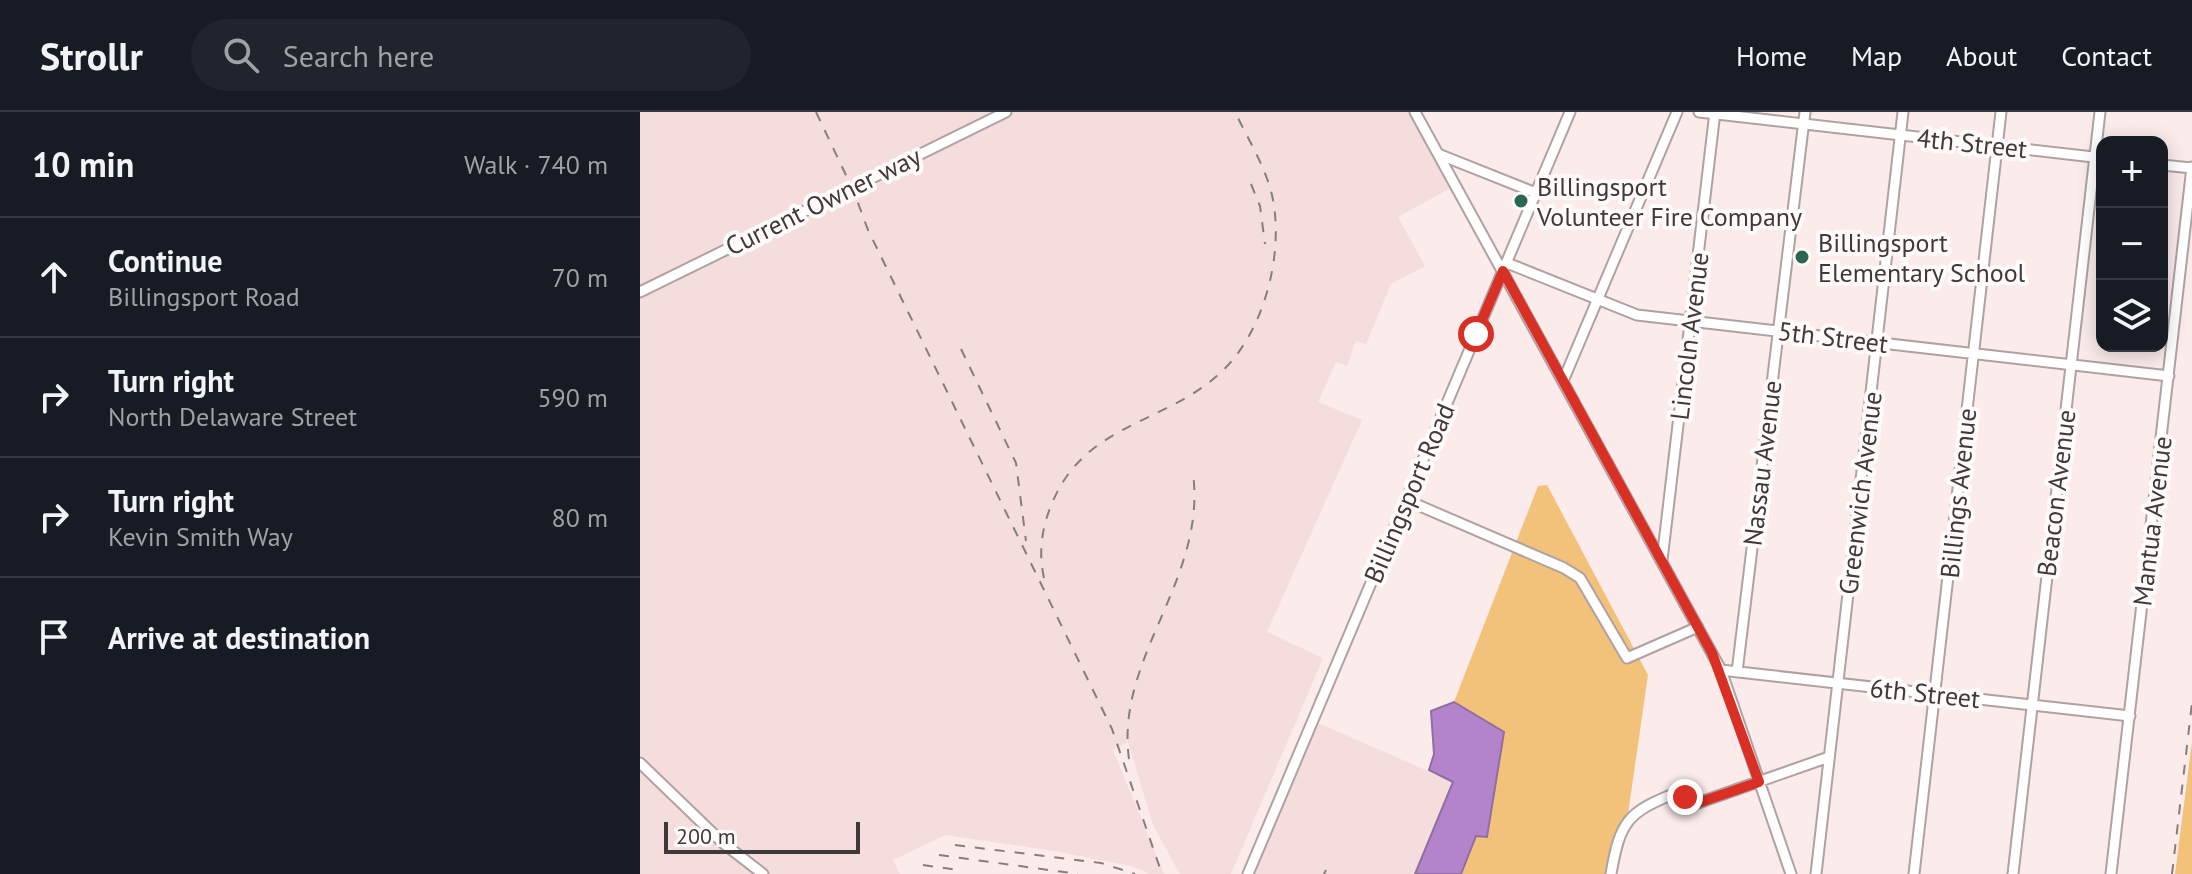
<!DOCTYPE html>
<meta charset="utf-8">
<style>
body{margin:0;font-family:"PT Sans",sans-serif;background:#20242c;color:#f1f3f6}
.controls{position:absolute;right:24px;top:24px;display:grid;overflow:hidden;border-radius:16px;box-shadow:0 4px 20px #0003}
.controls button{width:72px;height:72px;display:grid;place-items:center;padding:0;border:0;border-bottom:2px solid #363941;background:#171b24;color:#f1f3f6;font:40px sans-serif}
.scale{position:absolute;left:24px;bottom:20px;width:196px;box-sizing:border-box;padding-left:8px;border:4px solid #40393a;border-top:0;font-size:22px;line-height:28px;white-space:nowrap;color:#40393a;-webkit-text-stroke:6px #fffbfb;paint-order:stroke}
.stop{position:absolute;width:24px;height:24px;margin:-18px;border:6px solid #d93025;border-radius:50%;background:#fff}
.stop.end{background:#d93025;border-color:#fff;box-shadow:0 2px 8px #0008}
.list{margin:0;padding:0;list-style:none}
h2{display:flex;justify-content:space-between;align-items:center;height:104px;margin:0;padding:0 32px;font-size:34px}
h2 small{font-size:26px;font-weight:400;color:#9ea1a6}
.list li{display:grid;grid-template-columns:52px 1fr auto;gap:24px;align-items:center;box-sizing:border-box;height:120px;padding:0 32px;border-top:2px solid #363941}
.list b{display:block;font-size:30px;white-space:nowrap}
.list p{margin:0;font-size:26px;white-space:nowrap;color:#9ea1a6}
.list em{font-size:26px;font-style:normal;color:#9ea1a6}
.icon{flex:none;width:44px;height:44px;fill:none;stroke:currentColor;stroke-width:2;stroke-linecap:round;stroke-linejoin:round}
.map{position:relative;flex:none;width:1552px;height:762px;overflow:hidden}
header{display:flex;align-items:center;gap:48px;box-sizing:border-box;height:112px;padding:0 40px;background:#171b24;border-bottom:2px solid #363941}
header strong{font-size:38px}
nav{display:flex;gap:44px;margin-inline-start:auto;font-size:28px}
.search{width:560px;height:72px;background:#20242c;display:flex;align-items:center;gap:20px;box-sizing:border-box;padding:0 28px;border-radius:44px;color:#9ea1a6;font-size:30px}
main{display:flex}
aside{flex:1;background:#171b24}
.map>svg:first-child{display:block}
.built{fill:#f5dcdd}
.green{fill:#f2c17a}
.water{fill:#b384cb;stroke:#906ea0;stroke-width:2}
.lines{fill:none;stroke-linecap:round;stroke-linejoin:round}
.minor-casing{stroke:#b0a1a2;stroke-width:13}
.minor{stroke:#fff;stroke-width:9}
.rail{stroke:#887d7e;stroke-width:2;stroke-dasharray:10 10;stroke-linecap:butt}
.route{stroke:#d93025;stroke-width:10}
.poi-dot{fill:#2a6651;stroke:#fffbfb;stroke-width:3}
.labels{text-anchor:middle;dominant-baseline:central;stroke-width:8;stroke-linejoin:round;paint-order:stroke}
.street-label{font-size:26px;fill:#40393a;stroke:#fffbfb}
.poi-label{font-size:26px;fill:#40393a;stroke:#fffbfb;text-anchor:start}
</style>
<header>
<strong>Strollr</strong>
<div class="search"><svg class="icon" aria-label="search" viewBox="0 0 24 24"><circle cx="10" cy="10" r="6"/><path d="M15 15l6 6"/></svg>Search here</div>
<nav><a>Home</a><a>Map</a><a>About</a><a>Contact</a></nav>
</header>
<main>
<aside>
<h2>10 min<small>Walk · 740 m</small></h2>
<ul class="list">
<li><svg class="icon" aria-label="ahead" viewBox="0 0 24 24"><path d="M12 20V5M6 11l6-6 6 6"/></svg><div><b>Continue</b><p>Billingsport Road</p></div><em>70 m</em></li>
<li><svg class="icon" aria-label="right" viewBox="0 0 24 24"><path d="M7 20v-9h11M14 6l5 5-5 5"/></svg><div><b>Turn right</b><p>North Delaware Street</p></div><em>590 m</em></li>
<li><svg class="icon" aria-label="right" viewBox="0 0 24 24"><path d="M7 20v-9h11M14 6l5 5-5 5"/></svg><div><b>Turn right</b><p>Kevin Smith Way</p></div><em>80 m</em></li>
<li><svg class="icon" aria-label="arrive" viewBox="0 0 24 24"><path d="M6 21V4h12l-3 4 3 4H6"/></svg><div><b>Arrive at destination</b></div></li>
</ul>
</aside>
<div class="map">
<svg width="1552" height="762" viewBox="0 0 1552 762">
<rect width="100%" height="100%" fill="#fbebeb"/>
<!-- built -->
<path class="built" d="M0 0H776L816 73 758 105 785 154 751 172 726 232 716 229 707 254 696 250 678 290 722 308 627 520 683 546 591 762H540L513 713 488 630 473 638 524 762H510L491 754 414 739 306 723 253 748 260 762H0Z
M678 611 813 670 775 762H615Z"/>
<!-- green -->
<path class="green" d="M907 373 1008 563 987 709 975 720 969 762H821L836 724 846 725 864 620 814 590 898 374Z
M1552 630V762H1535Z"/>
<!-- water -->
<path class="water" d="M814 590 864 620 847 725 836 724 821 762H775L813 670 789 658 794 642 791 599Z"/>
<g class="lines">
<!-- minor casing -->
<g class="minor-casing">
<path id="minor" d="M775 0 1081 558 1151 762
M1059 0 1462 46
M798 42 896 81
M1522 53 1552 56
M867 151 997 203 1529 264
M0 180 366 0
M923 269 1037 0
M766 388 924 456 940 466 987 546 1058 515
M1022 448 1075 0
M1081 558 1490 604
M1097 560 1165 0
M0 651 83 731 123 762
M608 762 930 0
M971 762C980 709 988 700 1036 681L1058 691 1189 645
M1176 762 1263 0
M1274 762 1361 0
M1373 762 1460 0
M1471 762 1552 55"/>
</g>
<!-- minor -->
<use href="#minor" class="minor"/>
<!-- rail -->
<path class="rail" d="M176 0 214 80 228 118 472 617 522 762
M611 72 620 94 625 132
M321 237 376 351 386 429
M404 466C398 439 402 414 413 389 446 312 523 312 578 263 624 223 645 141 632 83 625 54 608 27 595 0
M489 647C475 545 567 468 553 361
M315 733 461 751 495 762
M299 743 438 762
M283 753 318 758
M684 762 686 758
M1532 762 1552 591"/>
</g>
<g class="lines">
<!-- route -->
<path class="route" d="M836 222 863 159 1072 541 1119 670 1058 691 1045 685"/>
</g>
<!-- markers -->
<g class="poi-dot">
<circle cx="881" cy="89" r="8"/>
<circle cx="1162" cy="145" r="8"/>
</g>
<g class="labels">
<!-- street labels -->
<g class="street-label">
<text transform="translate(1332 31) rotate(6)">4th Street</text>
<text transform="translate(183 89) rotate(-26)">Current Owner way</text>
<text transform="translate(1049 224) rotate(-83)">Lincoln Avenue</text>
<text transform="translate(1193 225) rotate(7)">5th Street</text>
<text transform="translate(1122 351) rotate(-83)">Nassau Avenue</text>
<text transform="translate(769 381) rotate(-67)">Billingsport Road</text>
<text transform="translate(1220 381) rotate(-83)">Greenwich Avenue</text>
<text transform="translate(1318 381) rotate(-84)">Billings Avenue</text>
<text transform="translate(1416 381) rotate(-83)">Beacon Avenue</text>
<text transform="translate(1512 409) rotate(-83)">Mantua Avenue</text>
<text transform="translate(1285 581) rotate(6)">6th Street</text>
</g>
<!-- poi labels -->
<g class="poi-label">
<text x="897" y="74">Billingsport<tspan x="897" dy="30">Volunteer Fire Company</tspan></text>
<text x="1178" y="130">Billingsport<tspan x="1178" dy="30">Elementary School</tspan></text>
</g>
</g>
</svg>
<div class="controls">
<button>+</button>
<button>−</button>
<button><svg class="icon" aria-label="layers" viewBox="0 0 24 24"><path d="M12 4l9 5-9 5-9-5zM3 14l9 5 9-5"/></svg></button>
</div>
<div class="scale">200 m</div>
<div class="stop" style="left:836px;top:222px"></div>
<div class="stop end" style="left:1045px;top:685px"></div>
</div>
</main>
